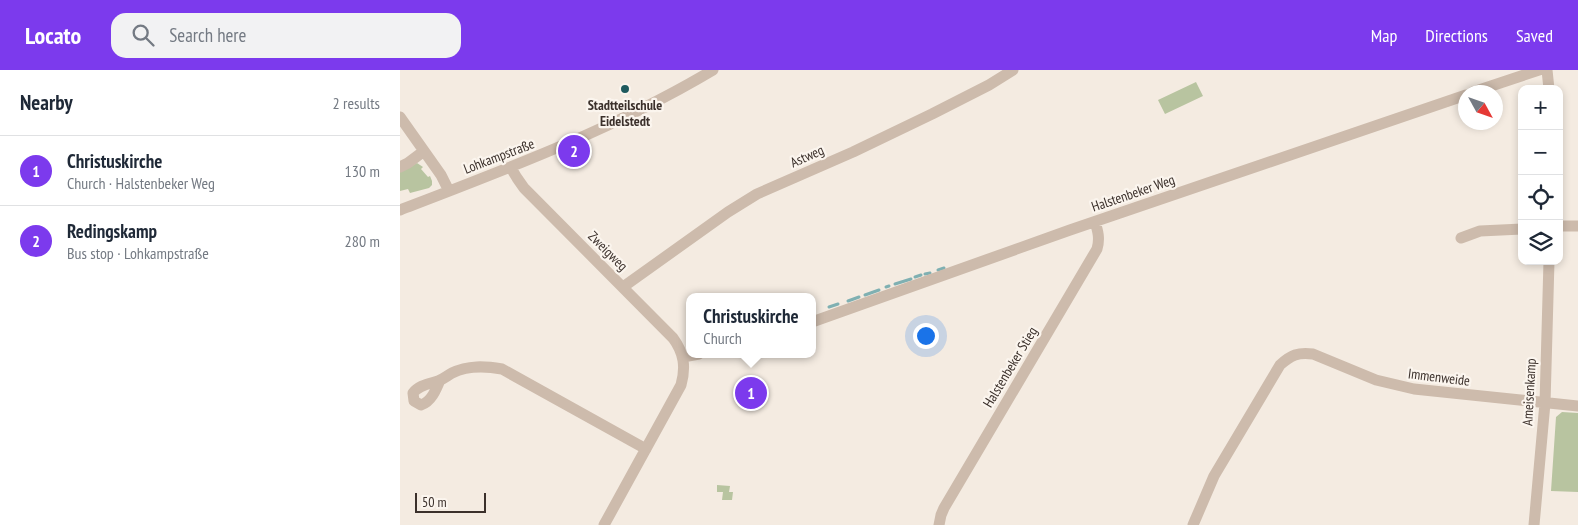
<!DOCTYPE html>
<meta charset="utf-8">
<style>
body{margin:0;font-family:"PT Sans Narrow",sans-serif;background:#f2f2f3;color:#1f2937}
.controls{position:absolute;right:15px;top:15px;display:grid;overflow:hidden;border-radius:10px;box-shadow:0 2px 8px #0003}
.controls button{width:45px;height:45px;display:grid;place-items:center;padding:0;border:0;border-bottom:1px solid #e0e1e3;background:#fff;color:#1f2937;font:25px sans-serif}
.compass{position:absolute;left:1058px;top:15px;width:45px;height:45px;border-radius:50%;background:#fff;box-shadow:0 2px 8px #0003;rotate:130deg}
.scale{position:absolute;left:15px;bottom:12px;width:71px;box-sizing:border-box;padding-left:5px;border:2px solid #3b302b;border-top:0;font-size:14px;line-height:18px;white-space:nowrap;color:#3b302b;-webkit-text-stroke:4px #fbf5ee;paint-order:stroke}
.you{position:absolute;left:525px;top:265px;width:18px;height:18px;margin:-12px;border:4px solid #fff;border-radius:50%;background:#1a73e8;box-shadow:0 0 0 8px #1a73e833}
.badge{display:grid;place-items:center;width:32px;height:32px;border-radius:50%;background:#7c3aed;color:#fff;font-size:16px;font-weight:700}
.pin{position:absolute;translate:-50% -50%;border:2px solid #fff;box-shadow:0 1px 5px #0006}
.popup{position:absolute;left:286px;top:223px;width:130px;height:65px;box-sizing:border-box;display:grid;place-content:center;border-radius:10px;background:#fff;filter:drop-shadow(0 1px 4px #0005);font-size:16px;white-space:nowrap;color:#747a83}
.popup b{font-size:19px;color:#1f2937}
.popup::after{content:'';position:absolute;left:50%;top:100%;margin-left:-10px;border:10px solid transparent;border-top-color:#fff}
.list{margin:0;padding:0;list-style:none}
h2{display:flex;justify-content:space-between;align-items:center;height:65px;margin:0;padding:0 20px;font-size:21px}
h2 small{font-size:16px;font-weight:400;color:#747a83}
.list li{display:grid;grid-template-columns:32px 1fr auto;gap:15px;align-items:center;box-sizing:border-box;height:70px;padding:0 20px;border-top:1px solid #e0e1e3}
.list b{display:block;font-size:19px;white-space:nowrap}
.list p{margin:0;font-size:16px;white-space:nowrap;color:#747a83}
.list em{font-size:16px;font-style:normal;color:#747a83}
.icon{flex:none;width:28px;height:28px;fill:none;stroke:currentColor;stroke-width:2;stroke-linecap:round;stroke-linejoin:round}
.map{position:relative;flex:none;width:1178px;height:455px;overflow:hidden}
header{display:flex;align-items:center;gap:30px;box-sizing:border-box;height:70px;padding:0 25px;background:#7c3aed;color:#fff}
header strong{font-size:24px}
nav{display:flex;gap:28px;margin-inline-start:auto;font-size:18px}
.search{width:350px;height:45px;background:#f2f2f3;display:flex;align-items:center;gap:12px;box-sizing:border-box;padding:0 18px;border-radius:15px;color:#747a83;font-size:19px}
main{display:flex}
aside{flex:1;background:#fff}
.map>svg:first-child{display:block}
.green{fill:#b8c4a0}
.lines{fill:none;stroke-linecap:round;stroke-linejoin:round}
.stream{stroke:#7fb0b2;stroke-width:3}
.minor{stroke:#cdbbac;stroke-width:11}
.poi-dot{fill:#1f5a5e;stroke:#fbf5ee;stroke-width:2}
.labels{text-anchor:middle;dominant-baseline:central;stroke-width:4.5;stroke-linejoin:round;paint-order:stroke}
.poi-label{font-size:14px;font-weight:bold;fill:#3b302b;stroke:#fbf5ee}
.street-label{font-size:14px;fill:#3b302b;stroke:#fbf5ee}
</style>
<header>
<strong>Locato</strong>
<div class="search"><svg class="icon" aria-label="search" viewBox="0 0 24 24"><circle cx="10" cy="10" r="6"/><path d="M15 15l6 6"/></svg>Search here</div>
<nav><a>Map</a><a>Directions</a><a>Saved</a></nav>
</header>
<main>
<aside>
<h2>Nearby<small>2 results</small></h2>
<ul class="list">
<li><span class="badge">1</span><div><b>Christuskirche</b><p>Church · Halstenbeker Weg</p></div><em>130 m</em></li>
<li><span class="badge">2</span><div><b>Redingskamp</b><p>Bus stop · Lohkampstraße</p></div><em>280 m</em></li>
</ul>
</aside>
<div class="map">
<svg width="1178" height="455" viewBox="0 0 1178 455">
<rect width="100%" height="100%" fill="#f4ebe1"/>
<!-- green -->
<path class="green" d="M796 12 803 26 765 44 758 30Z
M17 93 23 97 21 99 28 107 30 106 32 111V115L29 118 10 123 8 119 0 121V102Z
M1162 342 1178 343V422L1151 421 1156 347Z
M317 415 330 416 329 422H333L332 430H322L323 422H317Z"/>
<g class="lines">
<!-- stream -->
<path class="stream" d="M538 200 544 198
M525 204 530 203
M515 207 521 205
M495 214 511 209
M486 217 489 216
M465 225 479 220
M448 231 459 227
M429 237 438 234"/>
<!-- minor -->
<path class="minor" d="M1147 0 1149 19
M1073 22 1139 0
M0 47 41 105 49 121
M0 97 8 93 24 81
M111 98 117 108 124 118 273 268C284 283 286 297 281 315L204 455
M0 140C107 99 214 59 313 0
M1159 156H1178
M1061 168 1080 161 1122 159
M223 217 328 142 357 124 453 82 532 44 589 15 613 0
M412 252 670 160 1066 25
M283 287 299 284
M40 310C36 320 31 332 21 335L14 331 13 323C19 315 29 314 38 311 43 309 47 306 52 303 68 295 85 296 102 299L246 379
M539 455 541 445 544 438 697 179C700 169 698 161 695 152
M793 455 814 406 880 295C891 285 898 282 913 284L976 310 1014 319 1178 336
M1134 455 1145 333 1149 191"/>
</g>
<!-- markers -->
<circle class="poi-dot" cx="225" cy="19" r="5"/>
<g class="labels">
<!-- poi labels -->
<g class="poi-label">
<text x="225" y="35">Stadtteilschule<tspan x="225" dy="16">Eidelstedt</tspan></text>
</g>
<!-- street labels -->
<g class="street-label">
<text transform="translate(99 86) rotate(-21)">Lohkampstraße</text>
<text transform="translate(407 86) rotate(-24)">Astweg</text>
<text transform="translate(733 123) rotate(-19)">Halstenbeker Weg</text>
<text transform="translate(208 181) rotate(45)">Zweigweg</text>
<text transform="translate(610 297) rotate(-59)">Halstenbeker Stieg</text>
<text transform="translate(1039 307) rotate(7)">Immenweide</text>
<text transform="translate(1129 322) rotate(-87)">Ameisenkamp</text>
</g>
</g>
</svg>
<div class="controls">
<button>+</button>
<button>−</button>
<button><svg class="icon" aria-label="locate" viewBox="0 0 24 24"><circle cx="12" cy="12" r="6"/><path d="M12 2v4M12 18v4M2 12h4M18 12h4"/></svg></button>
<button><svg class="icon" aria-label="layers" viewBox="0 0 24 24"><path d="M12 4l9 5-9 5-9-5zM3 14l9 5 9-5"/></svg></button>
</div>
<svg class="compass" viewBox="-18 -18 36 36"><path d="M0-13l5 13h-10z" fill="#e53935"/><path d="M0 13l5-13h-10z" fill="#747a83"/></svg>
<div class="scale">50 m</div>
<div class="you"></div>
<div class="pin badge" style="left:351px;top:323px">1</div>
<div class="popup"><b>Christuskirche</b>Church</div>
<div class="pin badge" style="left:174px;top:81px">2</div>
</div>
</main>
